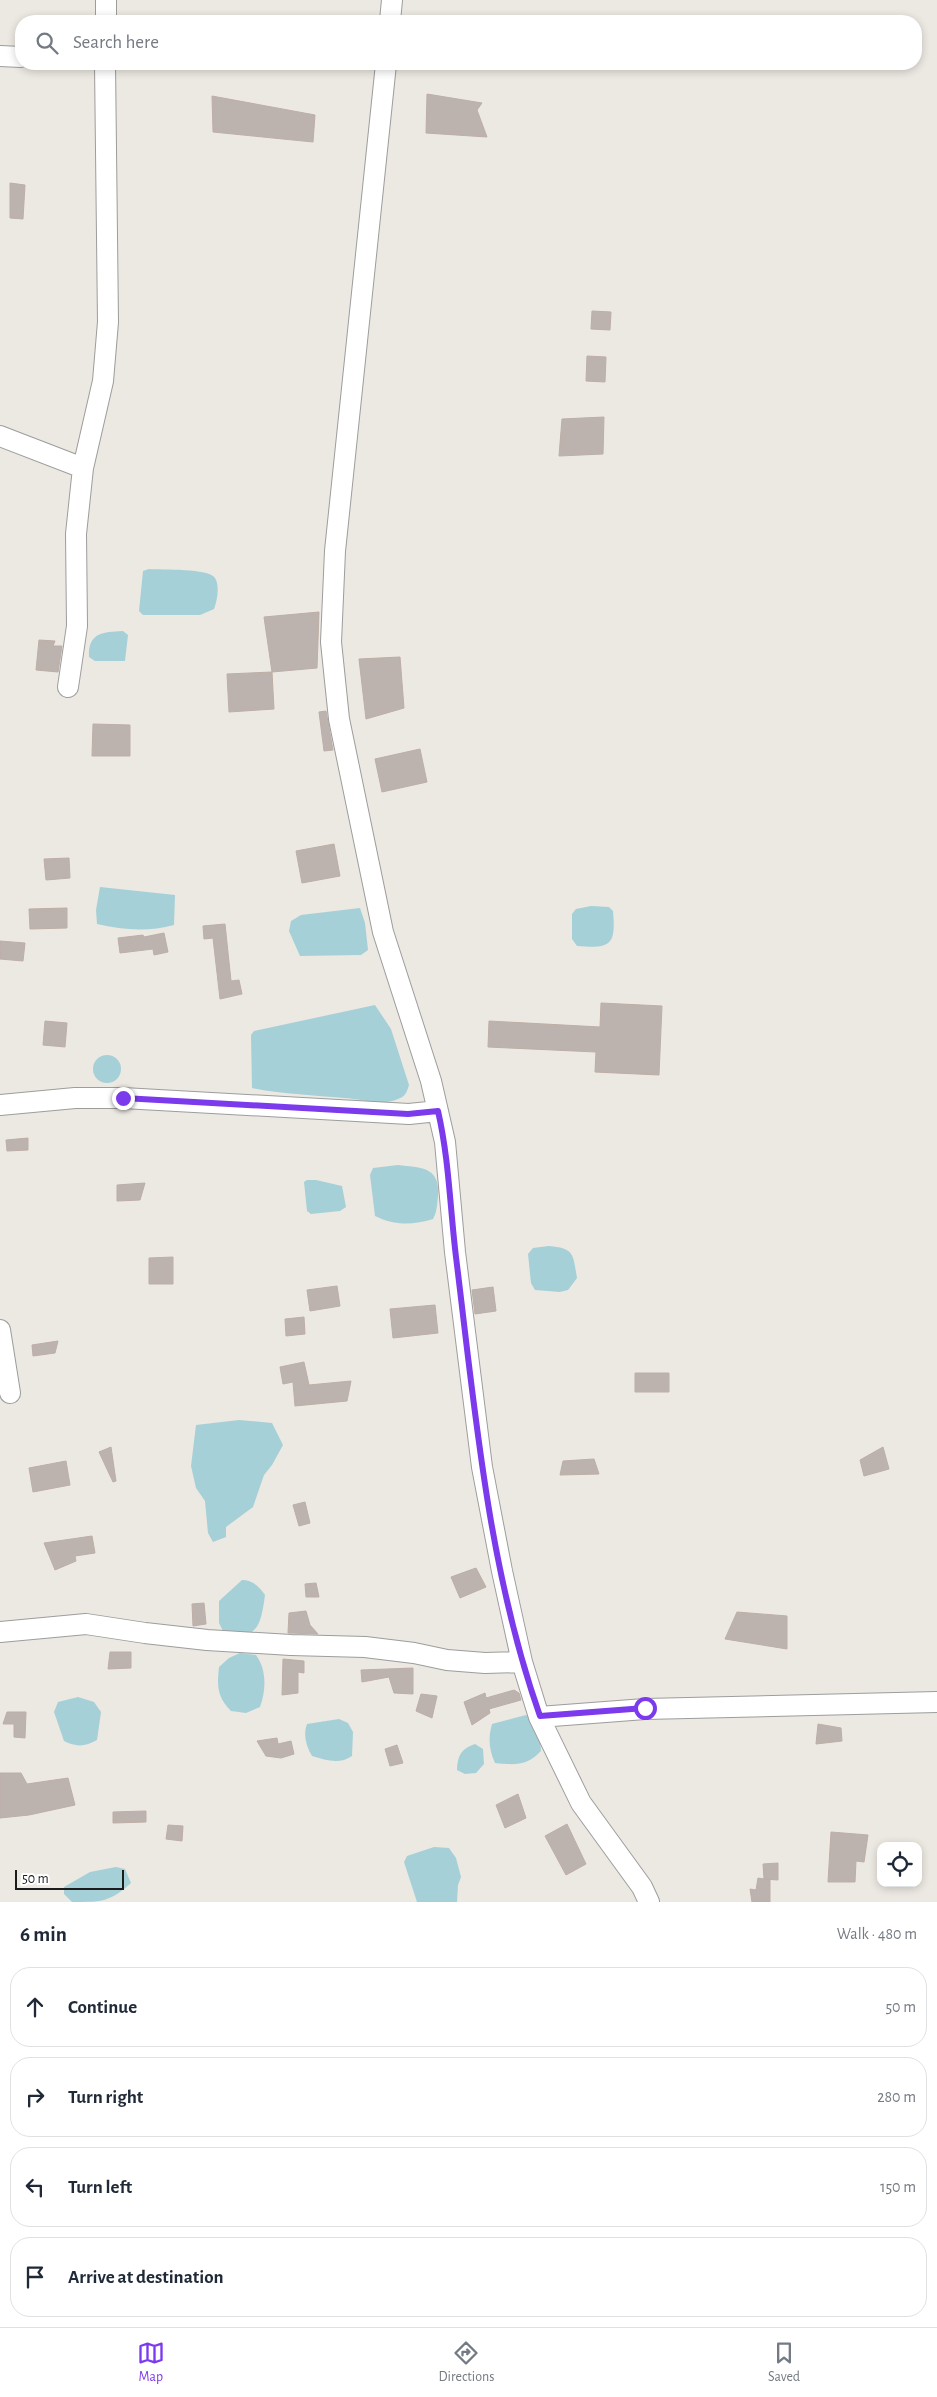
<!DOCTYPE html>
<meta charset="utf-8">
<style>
body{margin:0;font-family:"Alegreya Sans",sans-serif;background:#f6f6f7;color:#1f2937}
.controls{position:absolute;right:15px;bottom:15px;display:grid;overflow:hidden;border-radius:10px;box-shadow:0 2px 8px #0003}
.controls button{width:45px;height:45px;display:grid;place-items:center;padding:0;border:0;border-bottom:1px solid #e0e1e3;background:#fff;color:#1f2937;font:25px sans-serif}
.scale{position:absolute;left:15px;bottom:12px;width:109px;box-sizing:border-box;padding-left:5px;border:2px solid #1c1c1c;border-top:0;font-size:14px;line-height:18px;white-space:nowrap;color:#1c1c1c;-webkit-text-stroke:4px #fff;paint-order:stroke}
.stop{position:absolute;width:15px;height:15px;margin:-11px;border:4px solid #7c3aed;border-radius:50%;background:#fff}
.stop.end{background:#7c3aed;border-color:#fff;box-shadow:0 1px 5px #0008}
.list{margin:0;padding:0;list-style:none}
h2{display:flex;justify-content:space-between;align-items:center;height:65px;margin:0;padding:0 20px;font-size:21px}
h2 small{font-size:16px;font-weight:400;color:#747a83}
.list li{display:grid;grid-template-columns:32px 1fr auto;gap:15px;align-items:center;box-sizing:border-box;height:80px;margin:0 10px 10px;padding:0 10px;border:1px solid #e0e1e3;border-radius:20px}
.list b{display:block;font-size:19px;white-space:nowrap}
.list em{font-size:16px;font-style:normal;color:#747a83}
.icon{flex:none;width:28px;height:28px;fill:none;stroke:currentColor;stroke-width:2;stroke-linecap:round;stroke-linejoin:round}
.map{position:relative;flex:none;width:937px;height:1902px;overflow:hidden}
.search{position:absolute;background:#fff;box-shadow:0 2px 8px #0003;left:15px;right:15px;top:15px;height:55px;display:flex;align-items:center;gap:12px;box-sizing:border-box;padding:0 18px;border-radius:20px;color:#747a83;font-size:19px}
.sheet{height:425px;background:#fff}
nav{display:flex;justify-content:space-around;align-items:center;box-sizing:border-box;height:70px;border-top:1px solid #e0e1e3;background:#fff;font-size:14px;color:#747a83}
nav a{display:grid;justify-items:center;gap:2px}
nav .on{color:#7c3aed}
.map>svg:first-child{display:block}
.water{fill:#a5d0d7}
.building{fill:#bcb3af;stroke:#bdaea6}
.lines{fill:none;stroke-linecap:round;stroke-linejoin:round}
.minor-casing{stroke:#9d9d9d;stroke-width:22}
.minor{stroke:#fff;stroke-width:20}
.route{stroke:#7c3aed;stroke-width:6}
</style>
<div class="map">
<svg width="937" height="1902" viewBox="0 0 937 1902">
<rect width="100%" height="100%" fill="#ece8e2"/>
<!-- water -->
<path class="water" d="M149 569C162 570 209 568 215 578 220 586 217 601 214 609L200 615H143L139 611 143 571Z
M123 631 128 635 125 661H95L89 657C88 633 102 632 123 631Z
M100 887 175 895 174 925C148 932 123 930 97 924L96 910Z
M591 906 609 907 613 911C616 945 611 949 577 946L572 939V914L576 909Z
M360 908 365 923 368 950 361 955 300 956 289 931 291 921 301 915Z
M375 1005 391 1029 409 1085C407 1092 405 1097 398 1099 382 1106 361 1099 344 1098 313 1095 283 1094 252 1088L251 1035 254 1031Z
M93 1069a14 14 0 1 1 28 0a14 14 0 1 1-28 0Z
M398 1165C421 1168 440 1166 438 1196 437 1205 437 1212 433 1219 413 1225 395 1226 375 1216L370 1175 373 1168Z
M307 1180H316L342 1186 346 1207 340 1211 311 1214 307 1211 304 1182Z
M549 1246C575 1248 573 1255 577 1278L568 1290 560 1292 535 1290 531 1283 528 1254 533 1248Z
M239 1420 272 1423 283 1445 272 1465 264 1475 253 1507 226 1527V1537L213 1542 208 1533 205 1501 196 1488 191 1466 196 1425Z
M242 1580C252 1580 259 1586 265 1595 261 1625 257 1643 223 1631L219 1623V1601Z
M240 1653 256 1655C267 1670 266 1691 260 1707L246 1713 231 1711C217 1697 217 1686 219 1667L229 1658Z
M78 1697 94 1702 101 1712 97 1740C85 1747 76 1747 64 1741L54 1712 58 1702Z
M526 1715C539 1724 540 1735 541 1751 527 1766 515 1765 495 1763 489 1750 488 1738 492 1724Z
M339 1719 348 1723 353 1732 352 1756C339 1765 326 1760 312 1756 306 1746 303 1735 307 1724Z
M475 1744 483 1749 484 1764 476 1773 465 1774 457 1770C458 1755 461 1749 475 1744Z
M434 1847 449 1848 456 1858 461 1877 458 1885 457 1902H417L404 1862 407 1856Z
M116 1867 125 1869 131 1883C110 1902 102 1902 72 1902L64 1894V1887L90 1872Z"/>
<!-- building -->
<path class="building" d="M427 94 482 103 477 110 487 137 426 133Z
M212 96 315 115 313 142 213 132Z
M10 183 25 185 23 219 10 218Z
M592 311 611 312 610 330 591 329Z
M587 356 606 357 605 382 586 381Z
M604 417 603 454 559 456 562 419Z
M319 612 317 668 272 672 264 617Z
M39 640 55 641 53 646H62L58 672 36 670Z
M400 657 404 708 366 719 359 659Z
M272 672 274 709 229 712 227 674Z
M326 711 333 750 324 751 319 712Z
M93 724 130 725V756H92Z
M420 749 427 782 382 792 375 759Z
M334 844 340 876 302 883 296 851Z
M69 858 70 878 46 880 44 859Z
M67 908V928L30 929 29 909Z
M225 924 231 981 239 980 242 994 220 999 213 938 204 939 203 926Z
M164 933 168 952 154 955 153 949 120 953 118 938 143 935 144 937Z
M0 941 25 943 23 961 0 959Z
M601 1003 662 1006 659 1075 595 1072 596 1052 488 1047 489 1021 600 1027Z
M45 1021 67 1023 65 1047 43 1045Z
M28 1138V1150L7 1151 6 1140Z
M145 1183 140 1200 117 1201V1185Z
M173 1257V1284H149V1258Z
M337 1286 340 1306 310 1311 307 1290Z
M493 1287 496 1311 475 1314 472 1290Z
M435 1305 438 1333 393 1338 390 1309Z
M304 1317 305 1334 286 1336 285 1319Z
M58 1341 55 1353 33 1356 32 1345Z
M304 1362 309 1385 351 1381 347 1401 295 1406 293 1382 283 1384 280 1367Z
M635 1373H669V1392H635Z
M111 1447 116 1481 113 1482 99 1452Z
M883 1447 889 1469 864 1476 860 1460Z
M594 1459 599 1474 560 1475 563 1461Z
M66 1461 70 1485 33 1492 29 1468Z
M305 1502 310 1523 299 1526 293 1505Z
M92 1536 95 1553 75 1556 76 1561 55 1570 44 1543Z
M476 1568 486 1587 460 1598 451 1577Z
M316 1583 319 1597H306L305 1584Z
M204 1603 206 1624 193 1626 192 1604Z
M306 1611 310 1625 318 1634 288 1633 289 1613Z
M737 1612 787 1616V1649L725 1639Z
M110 1652H131V1668L108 1669Z
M283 1659 304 1661V1673L298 1672V1693L282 1695Z
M413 1668V1694L394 1693 389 1677 362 1682 361 1670Z
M514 1690 519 1693 521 1700 489 1709 490 1713 472 1725 464 1702 485 1693 486 1698Z
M421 1694 437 1696 432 1718 416 1711Z
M7 1712H26L25 1738 14 1737V1724H3Z
M818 1724 841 1728 842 1741 816 1744Z
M277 1738 278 1744 291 1741 294 1754 281 1758 266 1756 257 1741Z
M397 1745 403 1763 390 1766 385 1749Z
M0 1773H21L27 1784 68 1778 75 1805 29 1815 0 1818Z
M518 1794 526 1818 505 1828 496 1805Z
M146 1811V1822L113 1823V1812Z
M567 1824 586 1864 566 1875 545 1836Z
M168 1825 183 1826 182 1841 166 1839Z
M831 1832 868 1835 864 1862 856 1861 855 1882H828Z
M778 1863V1880L764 1879 763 1864Z
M758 1878 770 1880V1902H752L750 1889 756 1890Z"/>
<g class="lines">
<!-- minor casing -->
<g class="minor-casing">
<path id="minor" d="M106 21V0
M390 21 392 0
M0 56 21 57
M386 64 335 551 331 642 339 719 383 932 431 1081 445 1142 455 1252 482 1467 502 1571 522 1662 539 1717 581 1803 642 1887 649 1902
M0 436 83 468
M68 687 77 626 76 534 83 468 103 381 108 322 105 64
M0 1105 75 1098H123L409 1114 438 1111
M0 1330 10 1393
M0 1632 86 1624 145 1633 207 1640 291 1645 365 1647 414 1653 447 1660 485 1663 522 1662
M539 1717 645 1709 937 1702"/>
</g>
<!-- minor -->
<use href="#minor" class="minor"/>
</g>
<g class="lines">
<!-- route -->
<path class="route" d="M123 1098 408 1114 438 1111C449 1159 450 1208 456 1257 475 1410 488 1569 540 1716L645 1708"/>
</g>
</svg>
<div class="controls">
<button><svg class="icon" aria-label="locate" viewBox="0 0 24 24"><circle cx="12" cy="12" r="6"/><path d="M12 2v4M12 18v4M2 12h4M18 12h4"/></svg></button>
</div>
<div class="scale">50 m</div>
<div class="stop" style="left:645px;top:1708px"></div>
<div class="stop end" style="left:123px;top:1098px"></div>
<div class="search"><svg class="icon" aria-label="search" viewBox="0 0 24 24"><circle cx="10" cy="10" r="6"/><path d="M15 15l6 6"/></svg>Search here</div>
</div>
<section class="sheet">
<h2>6 min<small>Walk · 480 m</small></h2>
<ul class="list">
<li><svg class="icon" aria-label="ahead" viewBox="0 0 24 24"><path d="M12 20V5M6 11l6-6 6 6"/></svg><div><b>Continue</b></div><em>50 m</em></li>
<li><svg class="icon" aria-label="right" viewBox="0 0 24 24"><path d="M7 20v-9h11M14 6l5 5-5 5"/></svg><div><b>Turn right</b></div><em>280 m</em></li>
<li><svg class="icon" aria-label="left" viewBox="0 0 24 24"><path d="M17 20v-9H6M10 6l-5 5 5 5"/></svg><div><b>Turn left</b></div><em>150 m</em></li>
<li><svg class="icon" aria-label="arrive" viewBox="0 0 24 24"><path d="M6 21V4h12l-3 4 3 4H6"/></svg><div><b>Arrive at destination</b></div></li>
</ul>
</section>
<nav>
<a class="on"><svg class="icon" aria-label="map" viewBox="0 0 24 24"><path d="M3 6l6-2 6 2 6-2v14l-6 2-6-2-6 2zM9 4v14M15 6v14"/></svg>Map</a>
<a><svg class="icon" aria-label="directions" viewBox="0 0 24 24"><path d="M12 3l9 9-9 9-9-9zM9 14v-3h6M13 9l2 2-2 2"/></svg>Directions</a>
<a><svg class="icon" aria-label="saved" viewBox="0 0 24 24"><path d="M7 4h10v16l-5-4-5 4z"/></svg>Saved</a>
</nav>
